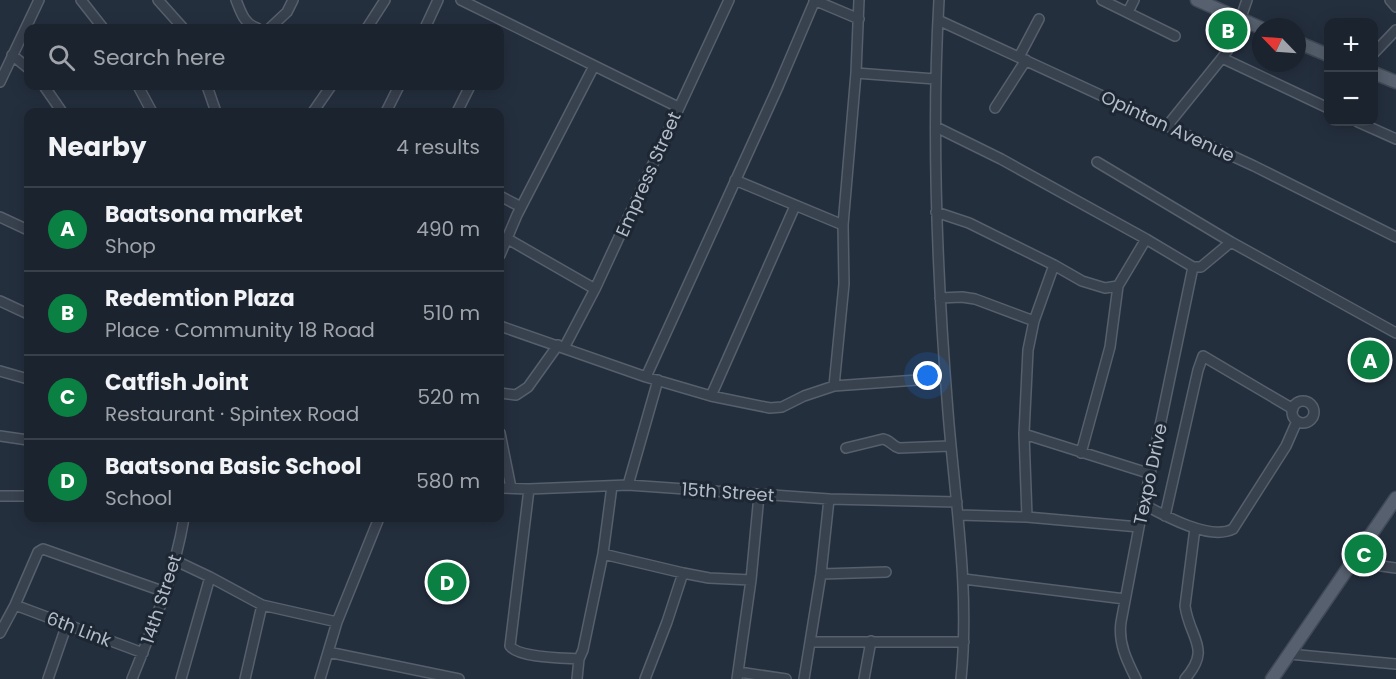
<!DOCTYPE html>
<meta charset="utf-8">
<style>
body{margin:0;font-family:Poppins,sans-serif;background:#242b36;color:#f1f3f6}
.controls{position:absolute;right:18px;top:18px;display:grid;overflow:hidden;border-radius:12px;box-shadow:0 3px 15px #0003}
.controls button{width:54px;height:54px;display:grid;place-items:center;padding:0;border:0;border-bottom:2px solid #39404a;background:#1b232e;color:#f1f3f6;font:30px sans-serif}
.compass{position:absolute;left:1252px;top:18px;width:54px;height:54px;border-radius:50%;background:#1b232e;box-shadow:0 3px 15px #0003;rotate:295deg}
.you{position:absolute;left:928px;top:376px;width:21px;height:21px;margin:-15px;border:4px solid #fff;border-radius:50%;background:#1a73e8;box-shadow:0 0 0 9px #1a73e833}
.badge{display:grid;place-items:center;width:39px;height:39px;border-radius:50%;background:#0b8043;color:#fff;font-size:20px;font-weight:700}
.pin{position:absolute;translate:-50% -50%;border:3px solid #fff;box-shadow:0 2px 6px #0006}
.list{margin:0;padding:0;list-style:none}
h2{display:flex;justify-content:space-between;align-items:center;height:78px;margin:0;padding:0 24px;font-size:26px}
h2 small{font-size:20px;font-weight:400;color:#a0a4aa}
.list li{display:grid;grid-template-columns:39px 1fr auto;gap:18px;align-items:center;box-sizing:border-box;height:84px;padding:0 24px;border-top:2px solid #39404a}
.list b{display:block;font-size:22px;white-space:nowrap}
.list p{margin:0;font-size:20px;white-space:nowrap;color:#a0a4aa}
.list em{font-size:20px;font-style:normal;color:#a0a4aa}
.icon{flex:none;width:33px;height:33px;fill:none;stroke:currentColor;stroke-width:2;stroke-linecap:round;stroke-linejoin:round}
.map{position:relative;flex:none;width:1396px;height:679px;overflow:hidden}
.search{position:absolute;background:#1b232e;box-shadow:0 3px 15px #0003;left:24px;top:24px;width:480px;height:66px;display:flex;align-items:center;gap:15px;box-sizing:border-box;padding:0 21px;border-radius:12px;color:#a0a4aa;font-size:22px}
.panel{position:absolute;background:#1b232e;box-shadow:0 3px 15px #0003;left:24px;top:108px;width:480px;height:414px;border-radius:12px}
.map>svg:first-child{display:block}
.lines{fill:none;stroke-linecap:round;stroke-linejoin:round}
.minor-casing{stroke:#565f6c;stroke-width:12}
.major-casing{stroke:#414a57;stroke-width:15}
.minor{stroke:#38414e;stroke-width:9}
.major{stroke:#56606e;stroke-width:12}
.labels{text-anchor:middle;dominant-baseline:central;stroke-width:6;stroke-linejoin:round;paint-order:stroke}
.street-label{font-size:18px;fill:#b4bcc9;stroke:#1d2633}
</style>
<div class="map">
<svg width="1396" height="679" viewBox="0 0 1396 679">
<rect width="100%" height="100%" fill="#242f3e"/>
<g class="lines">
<!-- minor casing -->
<g class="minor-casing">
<path id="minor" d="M81 0 103 28
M158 0 183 28
M236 0C241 12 244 24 257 28
M461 0 678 107
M814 0 859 19
M939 0C931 138 937 275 948 412 955 501 970 590 961 679
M1102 0 1175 36
M1390 0 1396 7
M1128 12 1134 0
M938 20 1254 166 1396 237
M1240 20 1247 0
M270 28 287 12 293 0
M367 28 385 0
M425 28 438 0
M1374 53 1396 30
M12 55 28 68
M1019 57 1039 19
M1222 58 1328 108
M856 73 935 79
M0 82 39 0
M44 86 62 112
M138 86 152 112
M207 86 216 112
M995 108 1026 60
M313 112 331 86
M386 112 399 86
M457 112 470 86
M1358 122 1396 139
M1167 126 1222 58 1247 23
M936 127 1001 159 1146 239 1193 267H1201L1231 242
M1097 162 1231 242 1396 333
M735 180 843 225
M500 196 521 207
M936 212 969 223 1054 265 1082 281 1105 288 1118 286
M0 217 28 230
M506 238 595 289
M500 255 517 215 594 66
M940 298 962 297 975 299 1034 321
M0 301 28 314
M500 326 646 377 711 396 770 408 782 407 804 396 834 386 945 378
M564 348 595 289 729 0
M0 371 28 379
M646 377 778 87 815 0
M834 386 844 284 843 225 856 73 859 0
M500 393 516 395 528 387 558 345
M711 396 795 206
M1292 412a11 11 0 1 1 22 0a11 11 0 1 1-22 0Z
M500 433 511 488
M1024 434 1151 474
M0 436 28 440
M846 448 883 439C890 440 892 446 899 448L950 446
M1081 453 1110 347 1118 286 1146 239
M628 485 658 380
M500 488 529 489 628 485 829 499 957 502
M529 489 510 646C519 658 563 658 579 659
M0 496H28
M1143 504C1165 516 1210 541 1233 529L1286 446 1297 421
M959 515 1027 517 1139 527
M1165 516 1198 370 1203 356 1293 409
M1027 517 1024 434 1028 350 1034 321 1054 265
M603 554 683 573 709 578 751 580
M174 560 210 577 262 605 337 622
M1353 562 1396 568
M821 574 886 572
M964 579 1125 599
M15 605 143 653
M0 633 15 605 38 552 43 549 165 592
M812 642H964
M328 652 459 679
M1289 654 1396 664
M739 672 786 679
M48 679 67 624
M132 679C153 627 175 573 184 518
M181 679 210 577
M245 679 262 605
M320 679 337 622 379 518
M577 679 579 659 583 650 603 554 612 486
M645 679 667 622 683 573
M737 679 751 580 759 495
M804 679 821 574 829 499
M864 679 871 641
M1136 679C1127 661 1118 643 1121 622L1139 527 1193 267
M1185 679C1212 648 1190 640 1185 606L1195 528"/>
</g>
<!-- major casing -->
<g class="major-casing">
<path id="major" d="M1197 0 1261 28
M1297 42 1328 55
M1374 73 1396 82
M1272 679 1396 498"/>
</g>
<!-- minor -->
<use href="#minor" class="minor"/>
<!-- major -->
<use href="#major" class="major"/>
</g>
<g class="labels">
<!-- street labels -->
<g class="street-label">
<text transform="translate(1168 126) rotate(25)">Opintan Avenue</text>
<text transform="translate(648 174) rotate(-66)">Empress Street</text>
<text transform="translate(1150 474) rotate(-78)">Texpo Drive</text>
<text transform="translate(728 492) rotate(4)">15th Street</text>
<text transform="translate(161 599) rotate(-72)">14th Street</text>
<text transform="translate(79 629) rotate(21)">6th Link</text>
</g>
</g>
</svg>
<div class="controls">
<button>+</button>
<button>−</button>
</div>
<svg class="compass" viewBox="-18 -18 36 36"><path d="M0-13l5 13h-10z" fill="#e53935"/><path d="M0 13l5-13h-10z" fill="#a0a4aa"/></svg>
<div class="you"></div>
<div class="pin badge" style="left:1370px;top:360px">A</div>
<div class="pin badge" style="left:1228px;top:30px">B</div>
<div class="pin badge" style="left:1364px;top:554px">C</div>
<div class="pin badge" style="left:447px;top:582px">D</div>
<div class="search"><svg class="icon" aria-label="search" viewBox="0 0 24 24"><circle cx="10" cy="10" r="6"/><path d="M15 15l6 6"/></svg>Search here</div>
<section class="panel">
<h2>Nearby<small>4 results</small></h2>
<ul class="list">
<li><span class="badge">A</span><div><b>Baatsona market</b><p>Shop</p></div><em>490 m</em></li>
<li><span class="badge">B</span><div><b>Redemtion Plaza</b><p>Place · Community 18 Road</p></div><em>510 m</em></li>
<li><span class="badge">C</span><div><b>Catfish Joint</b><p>Restaurant · Spintex Road</p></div><em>520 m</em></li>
<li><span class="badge">D</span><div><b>Baatsona Basic School</b><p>School</p></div><em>580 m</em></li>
</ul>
</section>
</div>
